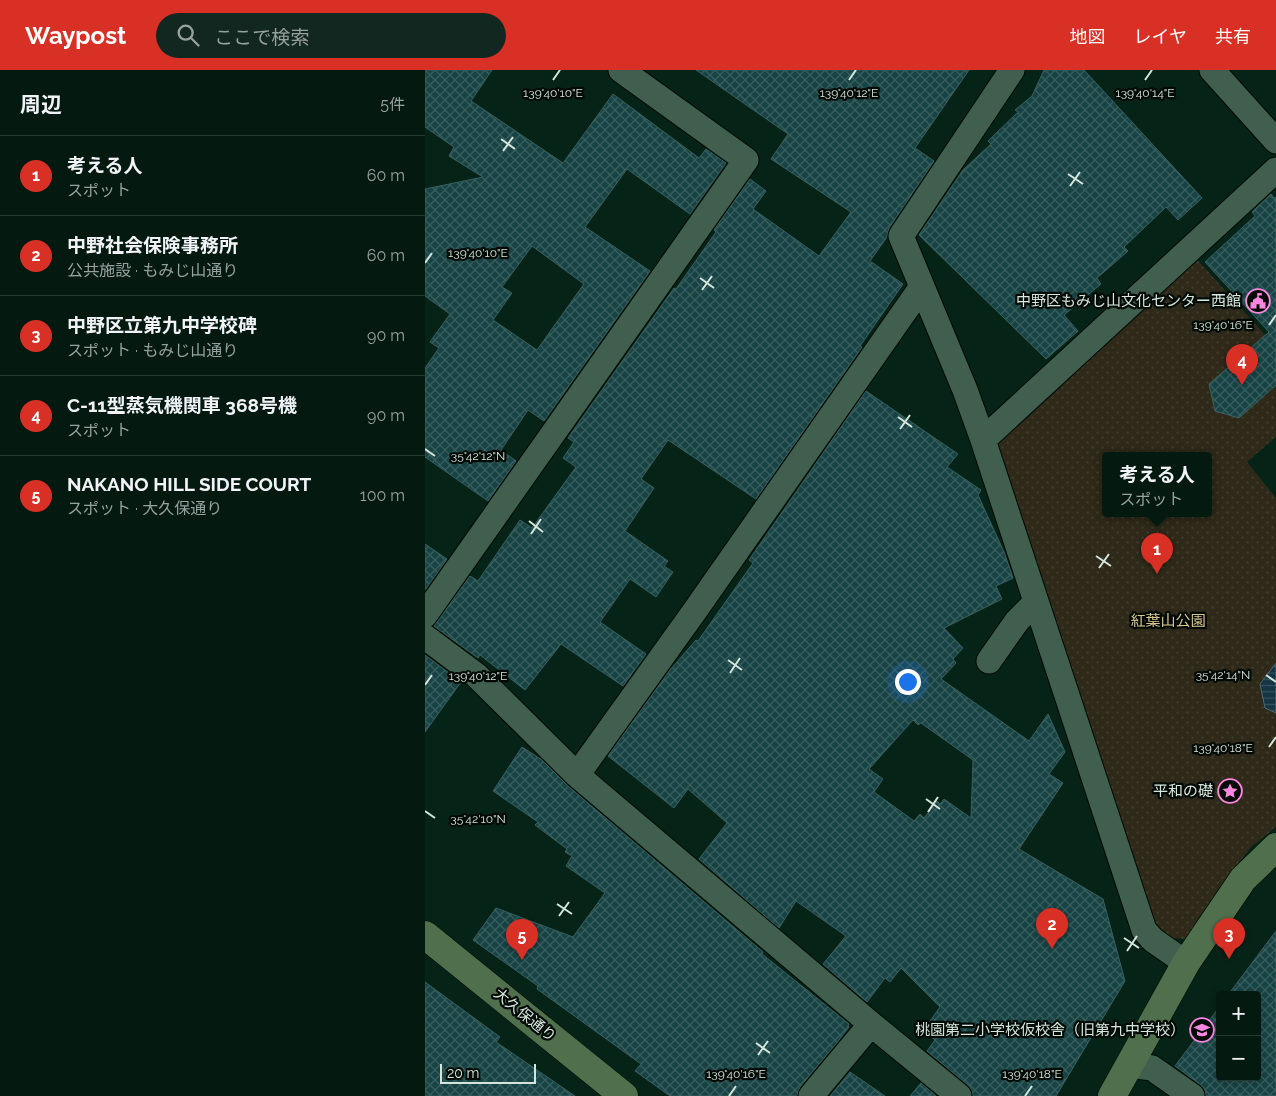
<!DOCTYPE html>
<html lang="ja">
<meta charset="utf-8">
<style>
body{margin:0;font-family:Raleway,"Noto Sans JP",sans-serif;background:#12271f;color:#f1f3f6}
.controls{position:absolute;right:15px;bottom:15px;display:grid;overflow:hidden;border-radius:5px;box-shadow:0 2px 8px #0003}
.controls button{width:45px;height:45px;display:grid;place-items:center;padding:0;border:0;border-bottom:1px solid #253831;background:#041a11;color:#f1f3f6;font:25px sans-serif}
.scale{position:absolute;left:15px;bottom:12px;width:96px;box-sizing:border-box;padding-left:5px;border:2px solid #d4e5db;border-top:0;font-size:14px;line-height:18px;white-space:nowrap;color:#d4e5db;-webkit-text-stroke:4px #020a05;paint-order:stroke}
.you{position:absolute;left:482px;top:611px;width:18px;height:18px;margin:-12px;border:4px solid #fff;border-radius:50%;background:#1a73e8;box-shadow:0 0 0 8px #1a73e833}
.badge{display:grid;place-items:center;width:32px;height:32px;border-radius:50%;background:#d93025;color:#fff;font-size:16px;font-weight:700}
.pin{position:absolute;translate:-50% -41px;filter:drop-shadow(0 1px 2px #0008)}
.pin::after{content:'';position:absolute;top:26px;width:18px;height:15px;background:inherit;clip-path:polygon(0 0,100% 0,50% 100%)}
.popup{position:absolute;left:677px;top:382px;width:110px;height:65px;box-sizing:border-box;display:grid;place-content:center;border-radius:5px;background:#041a11;filter:drop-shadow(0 1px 4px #0005);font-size:16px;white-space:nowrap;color:#97a19f}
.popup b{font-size:19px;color:#f1f3f6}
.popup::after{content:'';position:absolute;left:50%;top:100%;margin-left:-10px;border:10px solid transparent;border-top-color:#041a11}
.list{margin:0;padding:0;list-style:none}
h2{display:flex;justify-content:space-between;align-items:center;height:65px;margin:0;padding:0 20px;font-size:21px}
h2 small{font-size:16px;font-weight:400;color:#97a19f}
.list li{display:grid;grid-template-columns:32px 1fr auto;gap:15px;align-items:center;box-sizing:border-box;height:80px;padding:0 20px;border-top:1px solid #253831}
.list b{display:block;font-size:19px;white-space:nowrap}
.list p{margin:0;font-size:16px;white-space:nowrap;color:#97a19f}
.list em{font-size:16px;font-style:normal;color:#97a19f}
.icon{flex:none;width:28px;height:28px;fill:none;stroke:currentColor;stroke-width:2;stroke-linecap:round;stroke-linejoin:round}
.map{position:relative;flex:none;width:851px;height:1026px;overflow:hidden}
header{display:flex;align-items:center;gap:30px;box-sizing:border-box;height:70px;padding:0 25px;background:#d93025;color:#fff}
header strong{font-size:24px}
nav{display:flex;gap:28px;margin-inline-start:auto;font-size:18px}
.search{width:350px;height:45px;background:#12271f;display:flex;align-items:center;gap:12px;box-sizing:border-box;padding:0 18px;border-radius:28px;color:#97a19f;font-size:19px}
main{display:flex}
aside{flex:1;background:#041a11}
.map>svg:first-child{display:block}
.park{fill:url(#park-dots);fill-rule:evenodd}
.water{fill:url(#water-rules);stroke:#4e6a72}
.building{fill:url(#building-cross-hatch);stroke:#396060;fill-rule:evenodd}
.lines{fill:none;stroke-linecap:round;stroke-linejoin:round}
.street-casing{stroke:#000b04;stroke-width:27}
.secondary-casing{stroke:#000b04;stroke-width:29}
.street{stroke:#405f4f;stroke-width:25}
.secondary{stroke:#506f4c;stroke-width:28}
.ticks{fill:none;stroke:#d4e5db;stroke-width:2}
.labels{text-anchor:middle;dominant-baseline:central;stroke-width:4.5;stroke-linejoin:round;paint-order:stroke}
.poi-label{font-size:15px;fill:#d4e5db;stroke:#020a05;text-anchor:end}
.park-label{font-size:15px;fill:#d8c68d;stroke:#020a05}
.street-label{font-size:15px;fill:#d4e5db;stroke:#020a05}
.ticks-label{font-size:12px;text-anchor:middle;fill:#d4e5db;stroke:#020a05;stroke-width:4.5;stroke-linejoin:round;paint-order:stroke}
</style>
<header>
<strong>Waypost</strong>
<div class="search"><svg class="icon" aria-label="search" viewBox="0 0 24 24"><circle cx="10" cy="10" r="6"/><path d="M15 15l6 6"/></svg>ここで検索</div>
<nav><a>地図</a><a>レイヤ</a><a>共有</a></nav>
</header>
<main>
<aside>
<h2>周辺<small>5件</small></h2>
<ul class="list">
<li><span class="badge">1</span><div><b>考える人</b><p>スポット</p></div><em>60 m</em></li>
<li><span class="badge">2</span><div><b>中野社会保険事務所</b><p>公共施設 · もみじ山通り</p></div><em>60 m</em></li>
<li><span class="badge">3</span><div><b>中野区立第九中学校碑</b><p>スポット · もみじ山通り</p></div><em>90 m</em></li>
<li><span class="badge">4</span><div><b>C-11型蒸気機関車 368号機</b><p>スポット</p></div><em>90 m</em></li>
<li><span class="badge">5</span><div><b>NAKANO HILL SIDE COURT</b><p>スポット · 大久保通り</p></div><em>100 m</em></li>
</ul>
</aside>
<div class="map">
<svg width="851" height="1026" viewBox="0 0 851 1026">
<defs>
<pattern id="park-dots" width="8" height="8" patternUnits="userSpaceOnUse" patternTransform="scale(1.25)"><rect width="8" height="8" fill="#2e2918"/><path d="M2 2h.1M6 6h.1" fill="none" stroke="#423e2e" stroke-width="1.8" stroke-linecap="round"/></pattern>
<pattern id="water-rules" width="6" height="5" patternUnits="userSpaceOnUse" patternTransform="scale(1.25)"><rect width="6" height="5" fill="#153545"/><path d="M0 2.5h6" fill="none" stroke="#36525f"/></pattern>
<pattern id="building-cross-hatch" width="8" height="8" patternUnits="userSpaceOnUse" patternTransform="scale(1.25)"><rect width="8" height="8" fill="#184344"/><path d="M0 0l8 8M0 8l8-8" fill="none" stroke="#395e5e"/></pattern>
</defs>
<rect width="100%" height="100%" fill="#052317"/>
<!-- park -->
<path class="park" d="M770 187 851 277V367L822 392 851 428V757L826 777 794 818 760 869 728 866 573 378 575 368ZM681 385H783V443H681Z"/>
<!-- water -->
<path class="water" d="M851 593V643L840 638 835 614Z"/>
<!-- building -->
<path class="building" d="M0 0H67L46 31 138 93 188 24 274 88 281 79 301 93 265 144 202 99 160 157 225 201 119 351 103 340 76 380 91 391 63 431 0 387V298L14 278 5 272 25 244 0 226V119L58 107 24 86 29 77 0 57ZM107 176 159 214 112 280 68 250 87 223 77 217Z
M271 0H544L490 78 509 91 464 158 462 167 445 191 478 214 435 276 437 277 331 429 243 370 216 409 229 418 200 461 243 491 239 496 248 502 231 527 205 509 175 552 221 584 198 616 136 574 100 620 55 585 53 588 9 556 45 506 53 511 95 450 107 458 151 397 138 388 149 372 143 368 249 218 251 219 291 162 289 160 325 109 341 121 328 139 394 186 426 142 346 89 363 64Z
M619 0H659L777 128 753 150 741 137 699 177 703 181 672 208 676 214 639 245 653 261 621 289 494 165 538 100 566 74 563 71 593 42 590 40 607 26Z
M846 124 849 128 851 127V315L814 348 790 341 784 314 844 262 780 192 830 146 827 142Z
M441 321 533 384 522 397 556 420 553 425 579 482 588 508 571 516 577 529 519 558 538 578 528 589 531 593 516 609 604 671 623 644 640 682 624 704 638 713 594 779 678 829 700 911 631 1026H548L547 1020 543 1015 502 981 510 970 498 961 515 937 476 898 465 912 460 908 442 932 398 894 421 866 371 831 354 858 274 789 302 753 263 719 249 738 183 686 245 600 271 570 273 571 328 493 324 490ZM488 650 493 655 496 653 548 690 546 748 519 729 515 734 512 731 499 748 495 744 489 751 449 722 458 709 444 699Z
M0 474 22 489 0 520Z
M0 585 36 612 0 662Z
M97 677 117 690 143 716 338 882 337 884 424 954 423 956 424 957 414 970 375 1017 372 1026H245L210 1001 216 994 112 919 113 916 48 870 71 838 148 867 180 823 141 796 147 786 140 782 142 779 110 755 113 752 68 721Z
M851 861V1026H781L780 1020 776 1015 750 996 795 936V1007H832V925H803Z
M0 912 75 967 71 972 150 1026H0Z
M425 1002 460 1026H405Z
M496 1013 511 1026H485Z"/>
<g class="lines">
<!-- street casing -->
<g class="street-casing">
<path id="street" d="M587 0 476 166 540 320 558 370 719 860 728 870 761 893
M787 0 851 71
M558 370 851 100
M0 545 321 90 196 0
M0 567 51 605 152 705 446 954 534 1026
M564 591 592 551 611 532
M152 705 269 542 496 218
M705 995 727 998 767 1026
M386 1026 446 954"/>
</g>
<!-- secondary casing -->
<g class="secondary-casing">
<path id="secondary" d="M0 865 199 1026
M687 1026 761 893 818 809 851 777"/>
</g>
<!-- street -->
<use href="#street" class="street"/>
<!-- secondary -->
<use href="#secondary" class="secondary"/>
</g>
<!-- ticks -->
<path class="ticks" d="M128 10 135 0M424 10 431 0M720 10 727 0M76 69 90 79M78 81 88 67M643 104 658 114M645 116 655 102M0 193 7 183M275 208 289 218M277 220 287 206M844 255 851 245M473 347 487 357M475 359 485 345M0 379 10 386M104 451 118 462M106 464 116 449M671 486 686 496M674 498 684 484M303 590 317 600M305 603 315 588M841 605 851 612M0 615 7 605M844 677 851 667M501 729 515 739M0 741 10 748M503 742 513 727M132 834 147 844M134 846 144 832M699 868 714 878M702 881 712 866M331 973 345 983M333 985 343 971M304 1026 311 1016M600 1026 607 1016"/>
<!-- icons -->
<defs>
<g id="civic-ring" transform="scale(1.25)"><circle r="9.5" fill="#020a05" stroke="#fd86e1" stroke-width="1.5"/><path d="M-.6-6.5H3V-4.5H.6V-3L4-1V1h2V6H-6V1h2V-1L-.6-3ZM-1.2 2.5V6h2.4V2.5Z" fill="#fd86e1"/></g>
<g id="sight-ring" transform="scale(1.25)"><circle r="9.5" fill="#020a05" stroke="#fd86e1" stroke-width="1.5"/><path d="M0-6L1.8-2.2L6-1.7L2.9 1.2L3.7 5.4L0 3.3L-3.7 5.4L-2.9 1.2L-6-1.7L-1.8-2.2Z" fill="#fd86e1"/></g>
<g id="school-ring" transform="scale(1.25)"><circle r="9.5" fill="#020a05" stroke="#fd86e1" stroke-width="1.5"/><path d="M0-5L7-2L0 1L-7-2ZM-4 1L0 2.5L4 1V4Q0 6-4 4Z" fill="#fd86e1"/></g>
</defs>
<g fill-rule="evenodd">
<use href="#civic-ring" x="833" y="231"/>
<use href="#sight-ring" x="805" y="721"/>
<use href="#school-ring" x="777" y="960"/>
</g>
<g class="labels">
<!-- poi labels -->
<g class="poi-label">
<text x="816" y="231">中野区もみじ山文化センター西館</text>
<text x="788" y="721">平和の礎</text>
<text x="760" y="960">桃園第二小学校仮校舎（旧第九中学校）</text>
</g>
<!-- park labels -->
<g class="park-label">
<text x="743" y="551">紅葉山公園</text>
</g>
<!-- street labels -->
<g class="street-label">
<text transform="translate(100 945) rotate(39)">大久保通り</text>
</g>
</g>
<g class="ticks-label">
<text x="128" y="27">139°40'10"E</text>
<text x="424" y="27">139°40'12"E</text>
<text x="720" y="27">139°40'14"E</text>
<text x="53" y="187">139°40'10"E</text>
<text x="798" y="259">139°40'16"E</text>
<text x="53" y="390">35°42'12"N</text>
<text x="798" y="609">35°42'14"N</text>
<text x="53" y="610">139°40'12"E</text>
<text x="798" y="682">139°40'18"E</text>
<text x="53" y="753">35°42'10"N</text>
<text x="311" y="1008">139°40'16"E</text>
<text x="607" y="1008">139°40'18"E</text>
</g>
</svg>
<div class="controls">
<button>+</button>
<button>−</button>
</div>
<div class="scale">20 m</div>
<div class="you"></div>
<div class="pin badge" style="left:732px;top:504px">1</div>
<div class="popup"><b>考える人</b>スポット</div>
<div class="pin badge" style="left:627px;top:879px">2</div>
<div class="pin badge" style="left:804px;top:889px">3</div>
<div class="pin badge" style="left:817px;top:315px">4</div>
<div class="pin badge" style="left:97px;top:890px">5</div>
</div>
</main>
